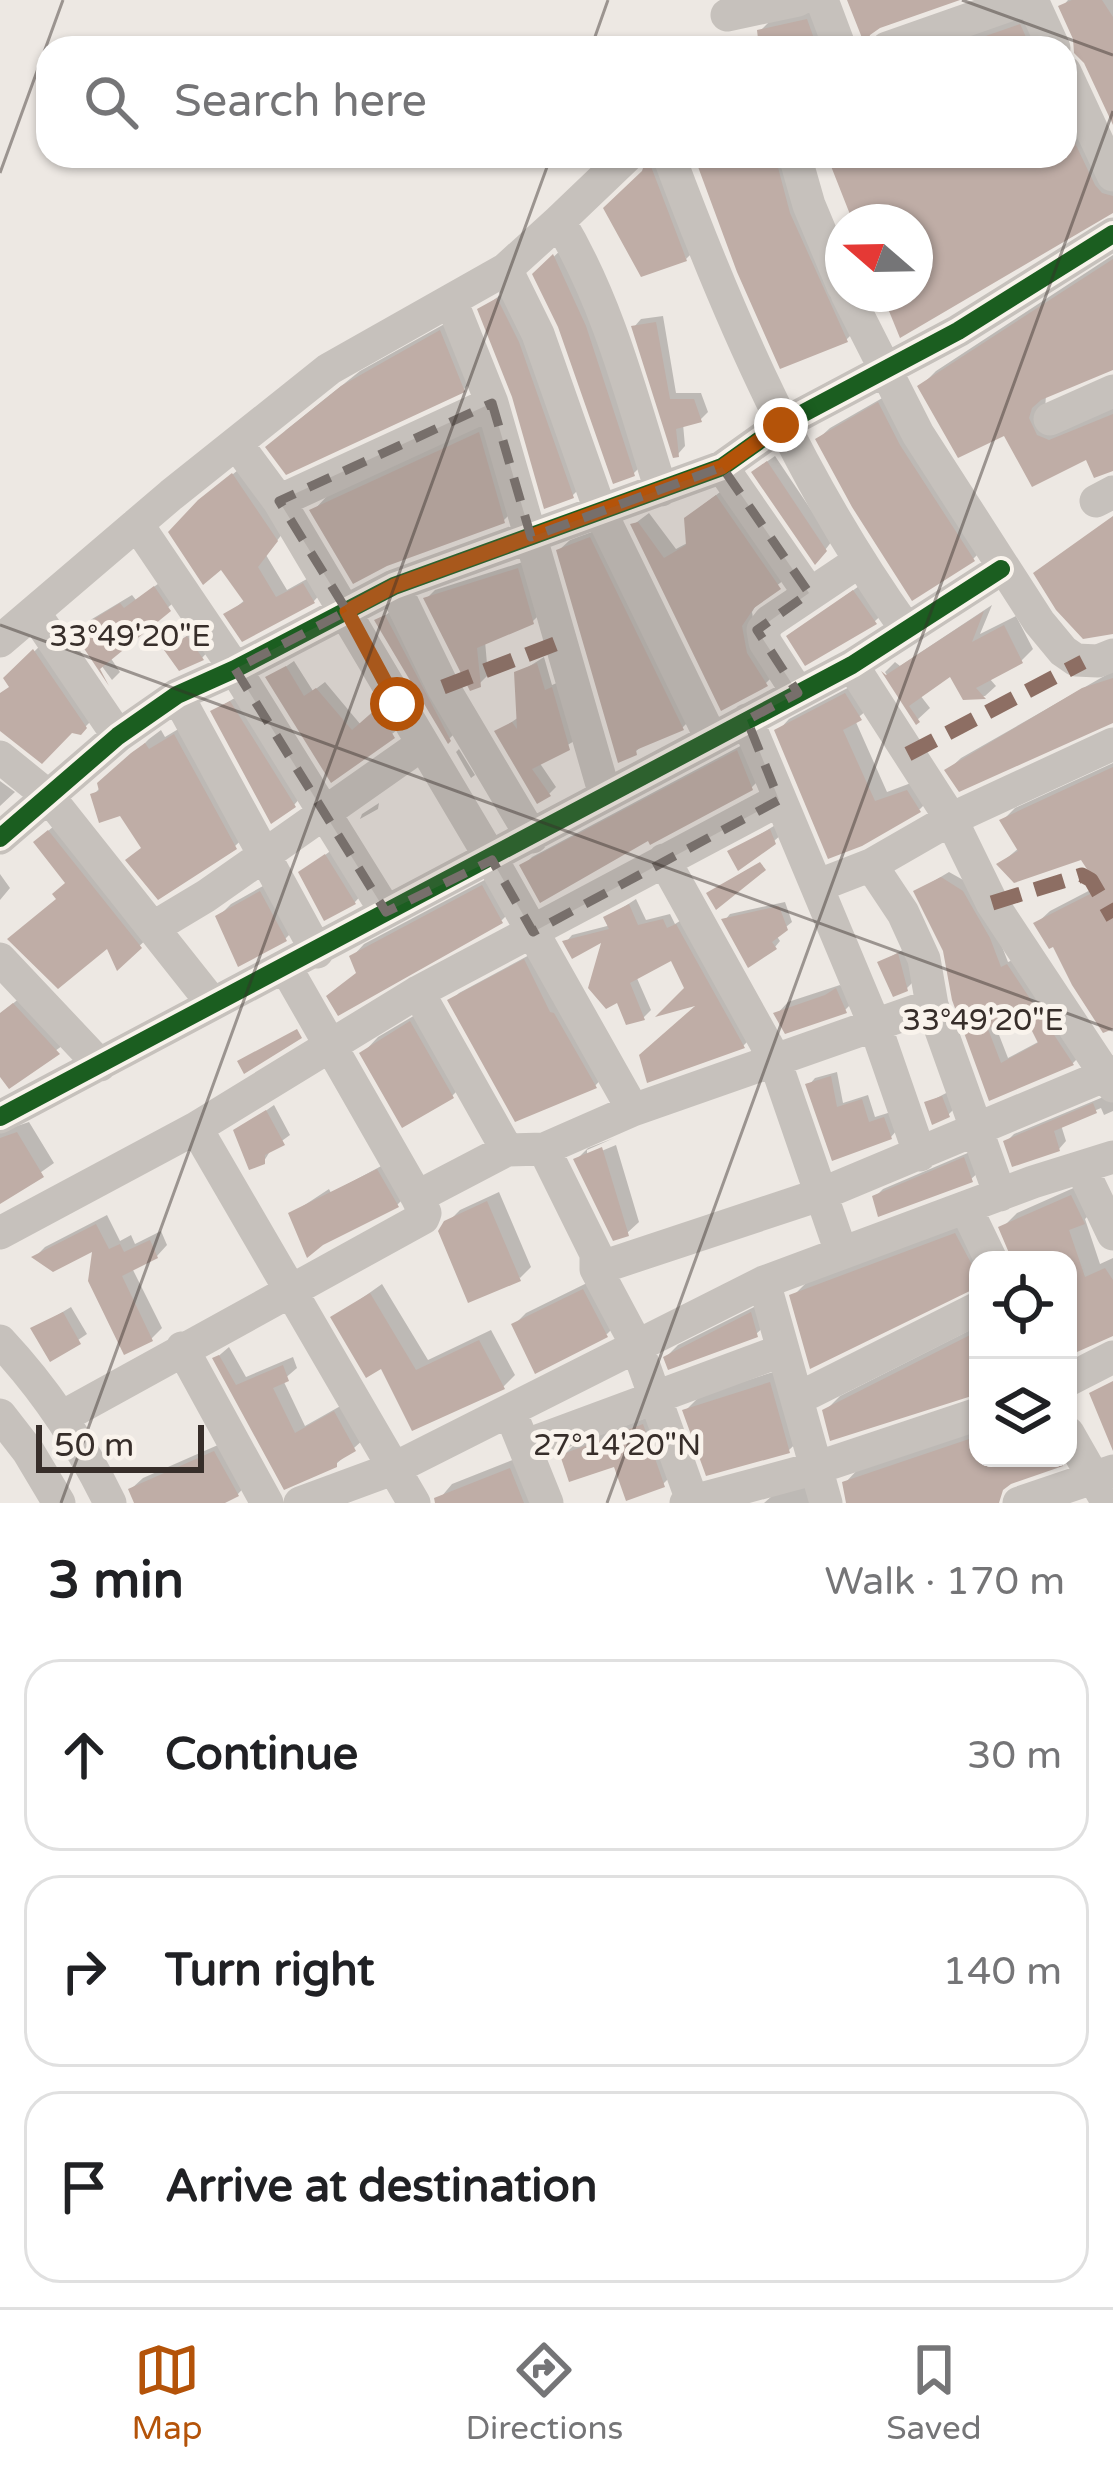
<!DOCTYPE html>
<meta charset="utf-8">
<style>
body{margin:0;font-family:"Varela Round",sans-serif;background:#f6f6f6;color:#202124}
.controls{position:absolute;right:36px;bottom:36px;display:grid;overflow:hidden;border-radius:24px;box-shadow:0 3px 9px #0004}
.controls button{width:108px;height:108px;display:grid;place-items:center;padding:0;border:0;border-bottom:3px solid #e0e0e0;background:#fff;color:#202124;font:60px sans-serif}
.compass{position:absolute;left:825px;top:204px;width:108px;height:108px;border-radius:50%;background:#fff;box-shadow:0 3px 9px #0004;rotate:290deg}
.scale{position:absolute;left:36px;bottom:30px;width:168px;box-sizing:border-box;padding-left:12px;border:6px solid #372e2a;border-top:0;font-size:33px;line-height:42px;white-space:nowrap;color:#372e2a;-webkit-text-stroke:9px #f9f3ec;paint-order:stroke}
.stop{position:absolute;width:36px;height:36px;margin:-27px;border:9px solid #b45309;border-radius:50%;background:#fff}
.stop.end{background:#b45309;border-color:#fff;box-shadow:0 3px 12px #0008}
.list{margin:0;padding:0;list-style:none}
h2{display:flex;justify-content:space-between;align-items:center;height:156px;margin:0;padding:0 48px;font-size:51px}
h2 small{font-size:39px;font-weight:400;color:#757577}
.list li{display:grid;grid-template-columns:78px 1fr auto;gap:36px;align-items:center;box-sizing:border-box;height:192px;margin:0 24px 24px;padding:0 24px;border:3px solid #e0e0e0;border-radius:36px}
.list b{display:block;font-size:45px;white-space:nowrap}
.list em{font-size:39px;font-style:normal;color:#757577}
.icon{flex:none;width:66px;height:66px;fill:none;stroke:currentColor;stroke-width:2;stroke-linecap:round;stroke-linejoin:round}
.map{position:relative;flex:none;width:1113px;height:1503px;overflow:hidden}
.search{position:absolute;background:#fff;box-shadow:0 3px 9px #0004;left:36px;right:36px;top:36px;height:132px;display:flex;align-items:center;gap:30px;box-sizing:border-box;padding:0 42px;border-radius:36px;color:#757577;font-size:45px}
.sheet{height:804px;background:#fff}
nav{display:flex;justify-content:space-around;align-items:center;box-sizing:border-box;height:168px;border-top:3px solid #e0e0e0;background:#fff;font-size:33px;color:#757577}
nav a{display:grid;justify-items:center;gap:6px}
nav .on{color:#b45309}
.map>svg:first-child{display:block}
.shadow{fill:#0003;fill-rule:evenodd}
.building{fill:#bfada6;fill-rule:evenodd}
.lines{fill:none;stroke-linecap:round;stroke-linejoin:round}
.minor{stroke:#c6c1bc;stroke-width:33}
.quiet{stroke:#8d6e63;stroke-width:15;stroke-dasharray:30 15;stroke-linecap:butt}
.cycleway-casing{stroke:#f9f3ec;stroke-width:26}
.cycleway{stroke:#1b5e20;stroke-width:18}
.route{stroke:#b45309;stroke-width:15}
.marked{fill:#776f6b;fill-opacity:0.2;stroke:#776f6b;stroke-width:9;stroke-dasharray:24 15;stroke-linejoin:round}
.ticks{fill:none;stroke:#372e2a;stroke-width:3;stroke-opacity:0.45}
.ticks-label{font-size:30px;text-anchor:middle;fill:#372e2a;stroke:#f9f3ec;stroke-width:10;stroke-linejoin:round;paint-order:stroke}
</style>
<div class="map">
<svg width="1113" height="1503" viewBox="0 0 1113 1503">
<rect width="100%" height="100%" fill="#ede8e3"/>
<!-- shadow -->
<path class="shadow" d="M1068 0H1113V118L1062 7Z
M818 8 827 32 816 44 762 48 760 31 772 19Z
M1036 10 1058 48H927Z
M1065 73 1113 172V210L901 334 885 294H915V222H857L830 156H1065Z
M649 156H662L698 247 686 259 645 171Z
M697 156H793L862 324 846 340Z
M570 241 649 458 633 474 535 275Z
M1113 255V367L1046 395 1045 410 1113 407V469L1087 456 1005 432 921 386 936 371Z
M513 285 588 480 572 496 515 396 481 310Z
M663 316 676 393H701L708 412 700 420 683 424 685 446 678 454 634 327 641 319Z
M457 317 479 374 463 390 285 431 360 371Z
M891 393 985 547 973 559 818 439 830 428Z
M494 419 519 505 503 521 313 511 328 495Z
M775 456 832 541 822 554 762 465Z
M243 466 286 529 266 555 287 590 314 575 323 591 314 601 227 615 246 599 222 566 212 491Z
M728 486 790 575 760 599 752 612 757 641 777 672 766 683 722 707 633 525 649 513 676 549 689 542 699 508Z
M600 529 692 718 682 728 644 744 634 753 559 550 570 540Z
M526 561 541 613 532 622 485 641 488 675 479 684 427 598 435 590Z
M166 578 179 598 110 657 120 672 112 680 77 632 87 622 132 595 136 600Z
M866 581 887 610 875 621 806 662 790 636Z
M992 605 980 634 1016 616 1033 649 1021 661 989 678 996 686 985 696 965 697 951 673 920 695 930 708 916 721 885 672 895 662 900 666Z
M391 611 455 733 449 739 378 621Z
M200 626 213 646 202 658 168 650Z
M42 644 93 719 80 732 0 726V694L12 686 7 678Z
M544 657 552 685 559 682 576 740 539 762 556 787 549 794 497 732 519 717 517 674Z
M294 661 313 691 325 682 361 725 386 703 400 728 331 779 269 678Z
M1113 671V721L948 770 961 758Z
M857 683 872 706 855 720 887 792 919 780 931 798 920 809 830 855 778 731 789 719Z
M238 696 301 797 294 805 213 711Z
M190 722 250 832 235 846H143L121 813 93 795 149 739 161 730 165 737Z
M746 743 761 778 752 787 649 836 523 866 532 857Z
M459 749 475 775 471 778 456 752Z
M1113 763V1026L1037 923 1050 911 1100 885 1082 856 1000 864 1020 847 1003 820 1015 808Z
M0 781 15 792 0 806Z
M379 803 378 809 360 819 362 814Z
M60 821 151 935 118 966 108 944 59 898 68 882 48 831Z
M777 824 782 834 774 841 731 852Z
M337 846 365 891 355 902 325 917 301 873Z
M949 872 965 881 996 931 1008 962 1015 959 1079 1057 1073 1063 991 1097 946 950 917 891ZM1023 1004 1040 1041 1008 1058 994 1022Z
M0 874 10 888 0 900Z
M494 875 513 909 502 920 359 972 353 956 364 944Z
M272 881 297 927 285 939 219 916 231 904Z
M636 899 646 920 670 914 675 924 683 919 750 1039 743 1046 705 1000 688 988 672 957 636 976 651 1010 644 1017 627 1021 606 937 566 942 572 935 611 925 607 918Z
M785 902 792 922 776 935 780 941 775 947 725 920 730 914Z
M906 948 914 981 907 988 880 963Z
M533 953 603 1077 595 1086 451 1001 459 993Z
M840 985 857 998 845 1010 777 1014 788 1002Z
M26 993 70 1040 9 1085 0 1072V1014Z
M427 1008 468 1080 452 1096 363 1053 378 1037Z
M837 1072 843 1103 868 1095 875 1117 891 1112 897 1130 891 1137 834 1158 809 1085 815 1078Z
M950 1091 956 1107 948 1115 927 1103Z
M1108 1095 1113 1097V1111L1104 1115 1101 1108 1061 1125 1066 1141 1059 1149 1006 1142 1014 1134Z
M274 1105 290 1135 272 1148 264 1161 237 1131Z
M29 1122 54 1163 0 1201V1124L14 1127Z
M614 1138 587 1150V1157L616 1145 639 1222 627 1233 576 1160 588 1148Z
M970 1152 979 1172 971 1179 875 1197 883 1189Z
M385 1164 404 1198 397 1205 291 1214 329 1189 331 1193Z
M1087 1182 1098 1206 1085 1219 1100 1264 1113 1258V1333L1068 1354V1260H1015L1002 1228 1017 1213Z
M499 1192 531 1267 520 1278 447 1223 460 1210Z
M107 1215 120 1241 131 1235 135 1244 161 1231 167 1245 157 1256 132 1268 162 1328 151 1339 96 1247 35 1257 45 1247Z
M970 1220 978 1287 793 1296 808 1281Z
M595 1279 618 1323 607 1334 514 1325 526 1313Z
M382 1284 428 1360 491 1330 515 1375 503 1387 382 1365 334 1318Z
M762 1303 768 1323 756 1334 666 1357 678 1345Z
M71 1307 87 1334 51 1358 34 1329Z
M978 1326V1392L825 1411 840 1396Z
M229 1347 246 1377 293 1357 297 1368 283 1380 305 1426 344 1404 364 1439 335 1465 285 1486 215 1359Z
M786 1368 805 1435 789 1450 685 1411 701 1395Z
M654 1415 675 1472 663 1484 616 1463 563 1456 575 1444Z
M978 1428V1458H1066L964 1503H849L845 1483 860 1467Z
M227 1441 249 1482 238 1494 217 1503H137L131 1489 143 1478Z
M525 1455 550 1503H436L452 1484Z
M817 1480 827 1503H764L772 1496Z"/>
<!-- building -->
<path class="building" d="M847 0H960L880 28 870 35 866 48Z
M1072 0H1102L1113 17V125L1084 63 1074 53 1073 39 1058 6Z
M807 19 817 47 759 48 757 30Z
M1020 24 1031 48H951Z
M1065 122 1095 185 1102 193 1113 196V213L900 338 882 294H915V222H853L827 156H1065Z
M647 156 687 261 641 277 603 208 642 171Z
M694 156H775L790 213 848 342 780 369 737 272Z
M553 254 586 326 635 476 613 484 558 327 532 274Z
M1113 259V370L1041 400 1032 408 1029 418 1037 435 1049 440 1113 414V471L1094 478 1086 460 1032 487 1004 436 958 458 917 386Z
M497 298 519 342 574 498 544 509 512 397 477 309Z
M656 322 670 399H694L702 422 676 429 679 457 673 458 631 326Z
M440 330 465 392 286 475 265 447 341 386Z
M878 402 900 445 975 561 912 601 852 507 815 439Z
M479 432 505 523 387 566 353 584 309 510Z
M767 461 827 551 815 565 751 472Z
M232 473 278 541 258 567 276 597 303 583 315 603 242 642 223 614 244 602 221 570 203 585 168 532 198 500Z
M716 495 781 589 754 608 742 626 747 653 768 686 721 711 630 524 638 522 664 558 686 545 684 518Z
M1113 516V634L1083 639 1056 610 1033 573Z
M590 537 684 730 636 750 637 755 618 763 556 550Z
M518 568 534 624 477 648 481 687 470 691 423 598Z
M154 586 171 611 100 669 109 686 73 632 120 603 124 608Z
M853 590 877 624 805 666 786 636Z
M984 611 972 642 1004 625 1023 663 976 688 986 699 963 700 950 677 909 706 920 722 916 725 881 671 886 675Z
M385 615 451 741 448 744 374 620Z
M187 636 204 660 179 671 164 650Z
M33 649 87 728 81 735 72 733 42 764 0 731V693L9 687 3 678Z
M537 663 545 690 552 687 570 750 532 769 551 796 537 804 494 731 512 722 517 729 514 672Z
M286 666 304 696 316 688 352 730 377 708 395 738 331 783 265 677Z
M1113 678V723L959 792 944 770 1082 688Z
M845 693 862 720 843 730 875 801 907 790 921 812 862 846 828 859 774 730Z
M230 701 296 807 271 824 210 711Z
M174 734 237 849 158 900 125 860 141 848 120 816 99 823 90 794 99 791 97 783 131 753 145 743 149 749Z
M737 750 753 790 650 845 648 841 540 903 519 865Z
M1113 767V1029L1103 1033 1072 985 1053 947 1049 949 1033 923 1100 889 1081 860 1014 883 996 864 1018 851 999 820Z
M770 829 776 844 738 871 727 851Z
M48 830 142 948 117 971 107 949 58 989 7 939 56 899 52 894 65 883 33 842Z
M325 854 356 904 324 921 298 872Z
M760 862 766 870 716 910 706 893Z
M941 877 963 891 990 938 1001 967 1007 964 1074 1065 989 1101 952 1000 943 951 913 891ZM1021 1009 1038 1043 1001 1063 988 1029Z
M482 885 503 923 338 1016 326 996 356 973 349 956Z
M260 891 287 941 238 967 215 916Z
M629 904 638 925 663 919 667 928 676 924 745 1048 647 1083 639 1055 695 1006 655 1017 684 988 671 961 630 983 645 1020 626 1025 617 1003 606 1009 588 988 601 943 572 959 562 941 609 929 603 917Z
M779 906 788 930 772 942 777 949 748 968 721 919Z
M898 953 908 991 893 997 877 962Z
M524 959 550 1012 554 1013 597 1088 515 1122 447 1000Z
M836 988 847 1013 785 1034 773 1013 825 995Z
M13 1003 60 1054 9 1089 0 1077V1013Z
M410 1021 454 1098 402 1128 359 1053Z
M297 1029 302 1038 244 1074 237 1061Z
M831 1076 837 1107 862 1099 869 1122 884 1117 892 1139 832 1161 805 1084Z
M942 1096 950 1117 932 1125 924 1102Z
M1093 1103 1097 1113 1054 1131 1060 1151 1012 1167 1003 1141Z
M266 1110 285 1145 265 1155V1164L249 1170 233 1130Z
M17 1132 44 1177 0 1204V1138Z
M602 1147 629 1236 613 1241 573 1159Z
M964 1157 973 1182 878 1217 872 1196Z
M377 1169 399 1207 323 1245 307 1258 288 1213Z
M1071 1195 1085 1224 1069 1230 1085 1277 1105 1268 1113 1280V1336L1068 1356V1260H1012L998 1227Z
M487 1201 521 1281 468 1303 438 1231 444 1221Z
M96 1224 109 1249 120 1244 124 1252 150 1240 158 1258 122 1276 153 1341 124 1355 88 1281 92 1252 53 1272 31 1257Z
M955 1233 978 1276V1287L810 1369 789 1295Z
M583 1289 608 1337 535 1374 511 1324Z
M370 1293 416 1370 479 1340 505 1389 412 1431 381 1369 366 1378 330 1317Z
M63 1312 81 1344 50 1362 30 1328Z
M751 1312 758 1337 668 1370 663 1357Z
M978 1331V1394L830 1441 822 1410Z
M219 1355 236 1385 283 1365 289 1381 273 1388 295 1433 334 1411 356 1451 337 1462V1467L284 1490 212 1358Z
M1113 1381V1451L1089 1393Z
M770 1382 790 1453 706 1476 682 1410Z
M643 1424 665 1487 626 1501 614 1467 569 1482 560 1455Z
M978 1436V1458H1058L1063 1466 1011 1484 1003 1490 999 1503H846L842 1482Z
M214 1451 239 1496 225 1503H134L128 1489Z
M510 1468 524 1503H435L434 1498Z"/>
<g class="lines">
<!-- minor -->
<path class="minor" d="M822 0 840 48
M1032 0 1054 48
M727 15 798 0
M887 48 1024 0
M1065 72 1113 175
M669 156C731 323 802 484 906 629
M795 156 809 205 843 286
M559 221 627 156
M506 269 538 334 601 513 711 738
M847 294 918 434 1039 622 1063 651 1076 660 1098 661 1113 655
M492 403 605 795
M1050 419 1113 391
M236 443 279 501 492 403 452 303
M722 467 809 593
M279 501 492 860 633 1110
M1096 501 1113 492
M137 524 235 669 386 912
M394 586 443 687 532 837
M35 614 118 736
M0 641 171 495 329 369 506 269 559 221C609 304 632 398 661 490
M852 665 951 819 992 903 1113 1086
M798 693 765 642 763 630 770 621 858 562
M177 695 317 952
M747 720 876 1028 920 1155
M0 757 48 796 213 1004
M0 838 118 736 177 695 235 669 394 586 722 467 781 425 958 331 1113 234
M664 860 774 1058 841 1252
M871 865 903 913 924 959 932 1005 1000 1195
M817 886 871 865 951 819 1113 744
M156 926 206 896 421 745
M0 959 100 1065
M418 992 507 1150
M0 1117 852 665 1001 569
M196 1128 414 1503
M544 1149 596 1254V1269L636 1344 693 1503
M1081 1167 1113 1234
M417 1197 507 1150 544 1149 633 1110 932 1005
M966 1208 991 1260
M0 1233 196 1128 418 992 779 800
M596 1269 819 1195 1113 1072
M764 1282 826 1503
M0 1341C46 1390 81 1443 110 1503
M182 1348 267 1503
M1068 1380 1113 1357
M797 1399 978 1308
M0 1415 28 1451 59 1503
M62 1417 423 1218 425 1213 417 1197 286 968
M516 1426 547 1503
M1068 1433 1108 1503
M524 1446 783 1350
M300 1503 395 1468 764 1282 1033 1182 1113 1157
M686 1503 816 1468 978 1414
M1019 1503 1113 1471"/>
<!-- quiet -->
<path class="quiet" d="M443 687 560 642
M908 754 1083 662
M992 903 1082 875 1091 880 1113 918"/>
<!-- cycleway casing -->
<g class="cycleway-casing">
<path id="cycleway" d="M0 838 118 736 177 695 235 669 394 586 722 467 781 425 958 331 1113 234
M0 1117 852 665 1001 569"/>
</g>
<!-- cycleway -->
<use href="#cycleway" class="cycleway"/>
</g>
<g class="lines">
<!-- route -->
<path class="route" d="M397 704 347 611 394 586 722 467 781 425"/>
</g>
<!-- marked area -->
<path class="marked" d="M492 403 531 537 722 467 809 593 757 630 798 693 747 720 779 800 533 932 492 860 386 912 235 669 347 611 279 501Z"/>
<!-- ticks -->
<path class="ticks" d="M962 0 1113 55M591 48 608 0M0 173 63 0M0 625 1113 1030M61 1503 551 156M607 1503 1113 111"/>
<g class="ticks-label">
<text x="130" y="646">33°49'20"E</text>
<text x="983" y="1030">33°49'20"E</text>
<text x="617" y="1455">27°14'20"N</text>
</g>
</svg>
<div class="controls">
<button><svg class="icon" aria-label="locate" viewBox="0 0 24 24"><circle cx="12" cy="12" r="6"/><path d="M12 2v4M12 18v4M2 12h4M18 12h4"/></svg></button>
<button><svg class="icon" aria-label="layers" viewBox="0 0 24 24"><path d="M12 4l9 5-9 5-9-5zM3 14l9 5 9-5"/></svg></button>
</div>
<svg class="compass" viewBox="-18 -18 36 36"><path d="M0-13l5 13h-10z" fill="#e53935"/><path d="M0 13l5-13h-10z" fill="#757577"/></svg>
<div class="scale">50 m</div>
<div class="stop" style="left:397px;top:704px"></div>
<div class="stop end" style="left:781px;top:425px"></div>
<div class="search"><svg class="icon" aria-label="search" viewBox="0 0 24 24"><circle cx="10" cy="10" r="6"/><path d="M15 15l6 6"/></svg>Search here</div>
</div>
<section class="sheet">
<h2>3 min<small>Walk · 170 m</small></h2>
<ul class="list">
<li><svg class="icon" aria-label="ahead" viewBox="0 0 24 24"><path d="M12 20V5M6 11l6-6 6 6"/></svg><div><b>Continue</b></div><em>30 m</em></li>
<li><svg class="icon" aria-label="right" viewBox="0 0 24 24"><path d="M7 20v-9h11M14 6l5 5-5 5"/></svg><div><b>Turn right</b></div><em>140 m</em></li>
<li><svg class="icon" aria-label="arrive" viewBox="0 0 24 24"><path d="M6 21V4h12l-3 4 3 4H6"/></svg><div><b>Arrive at destination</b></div></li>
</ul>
</section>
<nav>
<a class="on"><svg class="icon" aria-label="map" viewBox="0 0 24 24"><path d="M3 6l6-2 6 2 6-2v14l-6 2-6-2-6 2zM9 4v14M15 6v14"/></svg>Map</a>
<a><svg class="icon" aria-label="directions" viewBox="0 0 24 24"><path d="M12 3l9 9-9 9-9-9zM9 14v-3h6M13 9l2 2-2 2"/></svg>Directions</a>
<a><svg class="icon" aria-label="saved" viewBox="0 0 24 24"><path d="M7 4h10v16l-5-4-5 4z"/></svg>Saved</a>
</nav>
